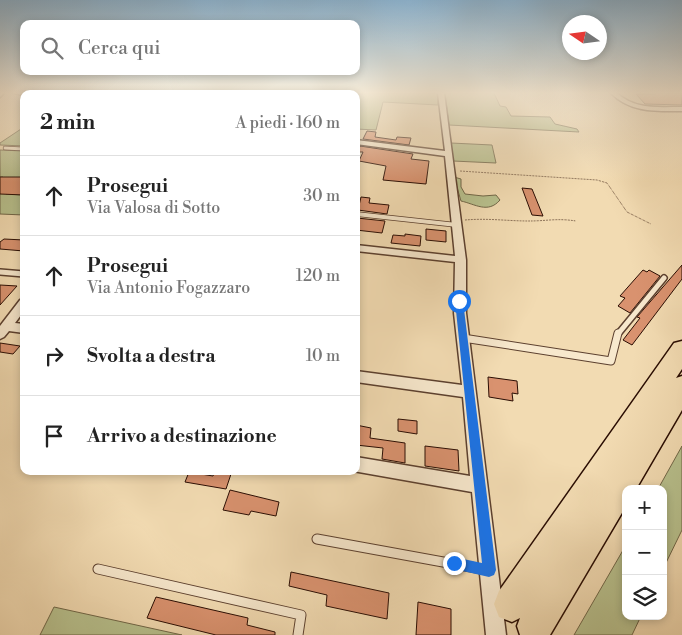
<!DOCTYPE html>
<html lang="it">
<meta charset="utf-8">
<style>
body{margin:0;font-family:"Libre Bodoni",serif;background:#f2f2f2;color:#222}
.controls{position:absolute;right:15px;bottom:15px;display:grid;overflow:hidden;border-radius:10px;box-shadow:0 2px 8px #0003}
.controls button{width:45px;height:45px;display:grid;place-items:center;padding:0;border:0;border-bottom:1px solid #e0e0e0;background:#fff;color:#222;font:25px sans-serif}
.compass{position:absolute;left:562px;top:15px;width:45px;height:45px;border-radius:50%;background:#fff;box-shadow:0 2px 8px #0003;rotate:283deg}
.stop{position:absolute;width:15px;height:15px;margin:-11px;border:4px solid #1a73e8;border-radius:50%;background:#fff}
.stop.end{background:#1a73e8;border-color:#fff;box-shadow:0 1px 5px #0008}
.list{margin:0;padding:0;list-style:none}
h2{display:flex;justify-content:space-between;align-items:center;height:65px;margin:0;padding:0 20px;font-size:21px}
h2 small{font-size:16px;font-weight:400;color:#767676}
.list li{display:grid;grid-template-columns:32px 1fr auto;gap:15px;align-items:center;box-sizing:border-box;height:80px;padding:0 20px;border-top:1px solid #e0e0e0}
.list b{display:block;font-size:19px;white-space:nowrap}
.list p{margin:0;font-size:16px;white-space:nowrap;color:#767676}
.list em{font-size:16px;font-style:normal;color:#767676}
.icon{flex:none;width:28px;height:28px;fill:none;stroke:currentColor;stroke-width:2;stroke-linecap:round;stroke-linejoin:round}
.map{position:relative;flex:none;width:682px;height:635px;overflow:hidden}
.search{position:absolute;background:#fff;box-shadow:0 2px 8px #0003;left:20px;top:20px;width:340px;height:55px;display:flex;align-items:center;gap:12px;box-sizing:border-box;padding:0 18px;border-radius:10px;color:#767676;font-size:19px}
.panel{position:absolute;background:#fff;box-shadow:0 2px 8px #0003;left:20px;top:90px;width:340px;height:385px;border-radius:10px}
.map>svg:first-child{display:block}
.green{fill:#b8c18e;stroke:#716748}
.building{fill:#d9926f;stroke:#2a0d03}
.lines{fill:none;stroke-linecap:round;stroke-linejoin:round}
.service-far4-casing{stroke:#5c402f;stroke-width:4.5}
.service-far3-casing{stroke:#5c402f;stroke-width:5.5}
.service-far2-casing{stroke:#5c402f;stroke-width:8}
.service-far1-casing{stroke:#5c402f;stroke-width:9}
.service-casing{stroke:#5c402f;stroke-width:11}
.minor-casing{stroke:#5c402f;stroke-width:3}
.motorway-casing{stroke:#2a0d03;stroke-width:3}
.path{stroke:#2a0d03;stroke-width:1;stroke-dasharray:0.5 1;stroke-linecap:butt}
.service-far4{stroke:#f7e8cd;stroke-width:3}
.service-far3{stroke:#f7e8cd;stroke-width:4}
.service-far2{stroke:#f7e8cd;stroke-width:5}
.service-far1{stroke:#f7e8cd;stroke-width:7}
.service{stroke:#f7e8cd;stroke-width:9}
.minor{fill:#f7e8cd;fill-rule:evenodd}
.motorway{fill:#f2dbb2;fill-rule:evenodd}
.route{fill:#1a73e8}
</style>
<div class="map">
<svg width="682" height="635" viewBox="0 0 682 635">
<rect width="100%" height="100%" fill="#f2dbb2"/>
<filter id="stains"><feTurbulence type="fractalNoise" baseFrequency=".004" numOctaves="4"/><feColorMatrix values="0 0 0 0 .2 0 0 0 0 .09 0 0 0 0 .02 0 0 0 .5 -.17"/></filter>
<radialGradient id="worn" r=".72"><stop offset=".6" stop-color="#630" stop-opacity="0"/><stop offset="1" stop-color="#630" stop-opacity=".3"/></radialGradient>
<!-- green -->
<path class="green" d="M438 93V105L383 102 376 130 356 129V94H323Z
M445 93H494L500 106 506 107 511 116 550 117 555 124 577 129 579 132 449 125Z
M24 127V146L0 145V143Z
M451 143 492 145 496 163 453 161Z
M0 150 24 151V177L6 194 24 195V215L0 214V180L3 177H0Z
M454 177 461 179V187L465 194 483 196 496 195 500 200C488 214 475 204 461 201Z
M682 446V530L663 569V489H658Z
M626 545V616H641L632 635H574Z
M54 607 182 635H40Z"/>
<!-- building -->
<path class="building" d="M655 93H682V105L645 104 636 94H656Z
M367 131 376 132 375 137 396 140 397 137 411 138 409 145 363 139Z
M360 146 413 154 411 159 429 161 426 184 383 180 386 166 359 161 363 152H358Z
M0 177H24V195L0 194Z
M522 188 532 189 543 216 532 215Z
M361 197 370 198 369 203 389 205 387 214 358 210Z
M357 218 385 221 382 233 356 230Z
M426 229 446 231V242L426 240Z
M405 234 421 236 420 246 391 243 393 235 405 236Z
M4 239 24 240V251L0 249V242Z
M682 265V279L632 345 623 340 640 318 637 317Z
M643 270 647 272 649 270 660 276 630 313 618 306 625 298 620 296Z
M0 285 17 286 0 305Z
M0 343 20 346 13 354 0 352Z
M488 377 517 381 518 394 512 393 513 401 489 397Z
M398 419 417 421V434L398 431Z
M356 425 371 428 370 438 405 443V463L382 459 383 448 356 445Z
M425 446 458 450 459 471 425 466Z
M215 471H232L226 489 185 482 189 472 213 476Z
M230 490 279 502 276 516 251 511 249 515 223 510Z
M291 572 389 593 387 619 326 606 327 595 289 586Z
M156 597 248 618 247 625 275 632V635H216L147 618Z
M418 602 451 609V635H416Z"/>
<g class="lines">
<!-- service-far4 casing -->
<g class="service-far4-casing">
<path id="service-far4" d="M5 148 24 149"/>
</g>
<!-- service-far3 casing -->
<g class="service-far3-casing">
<path id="service-far3" d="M356 214 457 225"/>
</g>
<!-- service-far2 casing -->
<g class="service-far2-casing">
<path id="service-far2" d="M0 272 24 274
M618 334 664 278"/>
</g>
<!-- service-far1 casing -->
<g class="service-far1-casing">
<path id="service-far1" d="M463 338 611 361 618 333"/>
</g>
<!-- service casing -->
<g class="service-casing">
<path id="service" d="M317 539 487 570
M98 569 301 615 298 635"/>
</g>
<!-- minor casing -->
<g class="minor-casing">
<path id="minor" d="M0 93H4L0 97Z
M13 93H28L29 94H24V95Z
M90 93H96V94H90Z
M200 93H205L199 94Z
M315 93H321V94H315Z
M438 93H444L466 260V313L506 635H486L472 492 353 471H356V457L470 476 463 397 356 382V371L462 385 454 313 455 262 356 251V245L455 256 445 156 356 144V140L445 151Z
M611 93H617C635 110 659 107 682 107V111C657 111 630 113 611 93Z
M24 299V311L15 323 24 324V333L9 331 4 337 0 339V326L20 300Z"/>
</g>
<!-- motorway casing -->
<g class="motorway-casing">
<path id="motorway" d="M682 341V369L676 378 682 376V410L636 489H626V506L550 635H520L517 626 520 618 512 622 499 617 494 604 499 591 674 343Z"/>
</g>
<!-- path -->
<path class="path" d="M56 93 66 94
M165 93 173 94
M142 94 148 93
M460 171 597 180 607 183 627 212 651 224
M465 220C488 218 507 221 529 221 547 221 557 218 576 221"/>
<!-- service-far4 -->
<use href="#service-far4" class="service-far4"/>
<!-- service-far3 -->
<use href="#service-far3" class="service-far3"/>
<!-- service-far2 -->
<use href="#service-far2" class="service-far2"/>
<!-- service-far1 -->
<use href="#service-far1" class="service-far1"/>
<!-- service -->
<use href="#service" class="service"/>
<!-- minor -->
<use href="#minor" class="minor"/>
<!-- motorway -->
<use href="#motorway" class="motorway"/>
</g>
<!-- sky -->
<linearGradient id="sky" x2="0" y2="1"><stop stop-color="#8cb6d5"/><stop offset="0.51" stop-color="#f9efdc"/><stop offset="1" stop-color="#f9efdc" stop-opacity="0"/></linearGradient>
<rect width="682" height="182" fill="url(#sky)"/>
<!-- route -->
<path class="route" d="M459 298 463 301 496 570 494 575 489 577 454 569 449 568 448 563 449 558 454 557 482 563 455 301Z"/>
<rect width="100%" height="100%" filter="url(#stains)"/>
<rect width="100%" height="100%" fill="url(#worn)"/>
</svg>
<div class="controls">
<button>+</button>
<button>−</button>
<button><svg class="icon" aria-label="layers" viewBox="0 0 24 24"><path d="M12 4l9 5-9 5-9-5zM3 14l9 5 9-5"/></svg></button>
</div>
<svg class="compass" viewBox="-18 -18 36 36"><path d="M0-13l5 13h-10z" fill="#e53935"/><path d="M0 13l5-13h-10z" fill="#767676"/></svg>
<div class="stop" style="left:459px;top:301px"></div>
<div class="stop end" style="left:454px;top:563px"></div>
<div class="search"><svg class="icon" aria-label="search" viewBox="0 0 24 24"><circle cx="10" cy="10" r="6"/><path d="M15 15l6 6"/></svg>Cerca qui</div>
<section class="panel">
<h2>2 min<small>A piedi · 160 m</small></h2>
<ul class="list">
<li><svg class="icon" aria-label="ahead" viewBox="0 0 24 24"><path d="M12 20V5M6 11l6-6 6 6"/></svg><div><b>Prosegui</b><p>Via Valosa di Sotto</p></div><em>30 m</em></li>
<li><svg class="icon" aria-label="ahead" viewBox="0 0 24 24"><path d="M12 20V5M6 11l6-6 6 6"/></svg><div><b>Prosegui</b><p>Via Antonio Fogazzaro</p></div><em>120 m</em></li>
<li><svg class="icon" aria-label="right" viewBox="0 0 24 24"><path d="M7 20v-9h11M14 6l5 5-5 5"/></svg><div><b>Svolta a destra</b></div><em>10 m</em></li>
<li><svg class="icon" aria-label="arrive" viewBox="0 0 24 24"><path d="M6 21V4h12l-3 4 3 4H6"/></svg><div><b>Arrivo a destinazione</b></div></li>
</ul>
</section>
</div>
